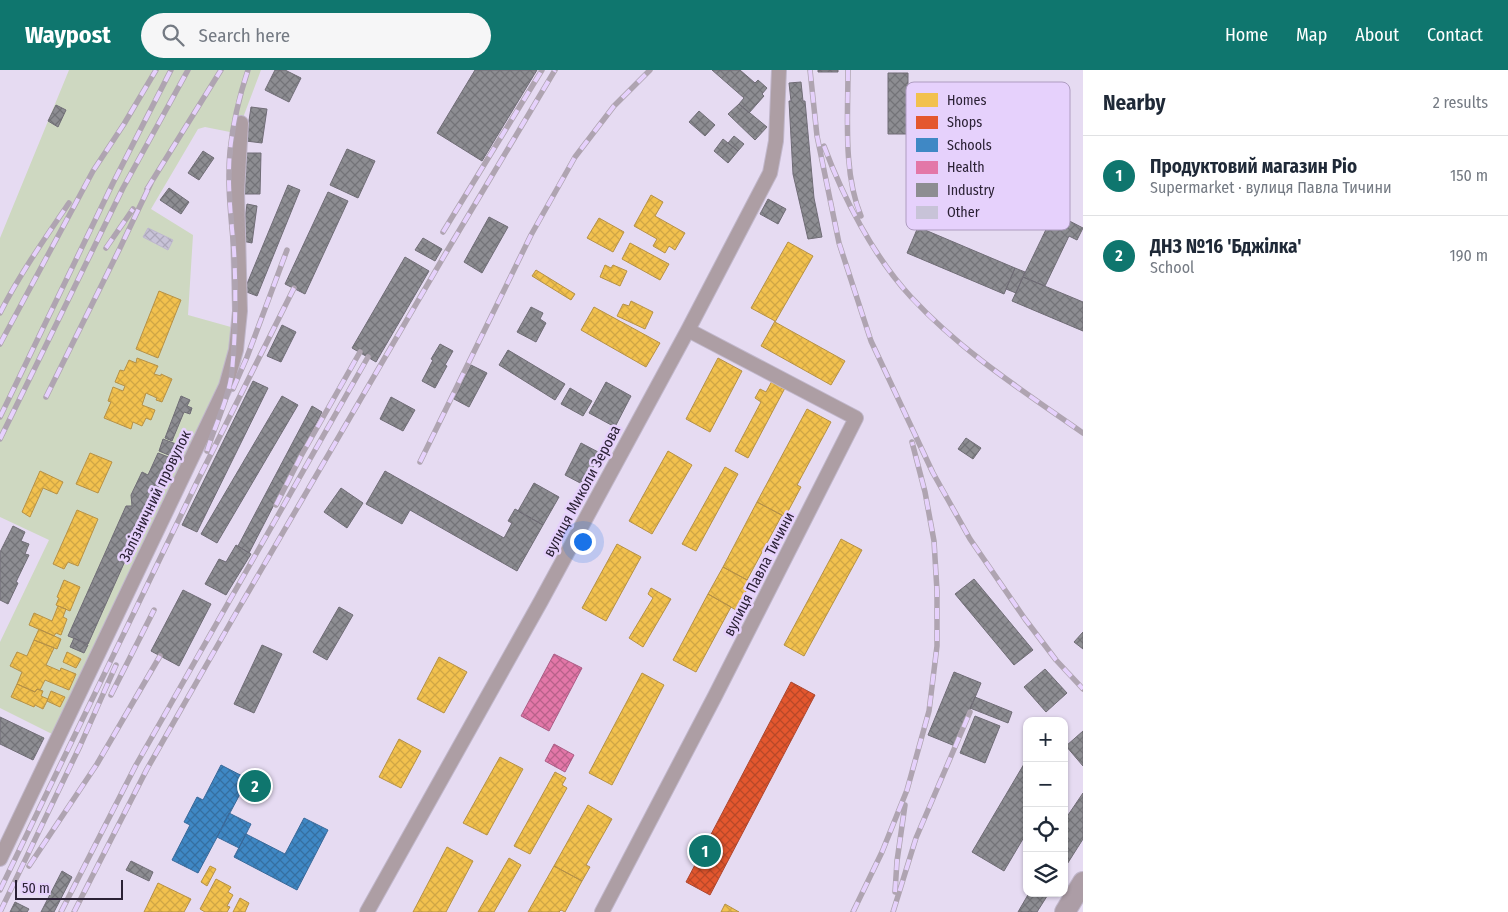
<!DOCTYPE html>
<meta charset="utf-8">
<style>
body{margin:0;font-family:"Fira Sans Condensed",sans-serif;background:#f6f6f7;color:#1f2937}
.controls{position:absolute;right:15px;bottom:15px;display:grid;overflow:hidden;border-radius:10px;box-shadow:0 1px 4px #0004}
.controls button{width:45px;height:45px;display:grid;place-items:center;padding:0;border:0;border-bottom:1px solid #e0e1e3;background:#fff;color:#1f2937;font:25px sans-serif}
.scale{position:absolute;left:15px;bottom:12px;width:108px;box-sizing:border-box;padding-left:5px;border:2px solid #2b2135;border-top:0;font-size:14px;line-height:18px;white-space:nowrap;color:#2b2135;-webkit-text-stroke:4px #e6d1fc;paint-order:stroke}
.you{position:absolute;left:582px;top:471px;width:18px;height:18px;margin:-12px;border:4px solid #fff;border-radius:50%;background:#1a73e8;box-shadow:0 0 0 8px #1a73e833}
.badge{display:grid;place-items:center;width:32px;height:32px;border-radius:50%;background:#0f766e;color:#fff;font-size:16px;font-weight:700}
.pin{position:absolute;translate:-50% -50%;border:2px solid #fff;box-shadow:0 1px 5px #0006}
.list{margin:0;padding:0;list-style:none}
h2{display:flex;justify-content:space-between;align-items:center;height:65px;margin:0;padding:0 20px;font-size:21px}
h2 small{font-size:16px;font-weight:400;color:#747a83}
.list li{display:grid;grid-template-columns:32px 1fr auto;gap:15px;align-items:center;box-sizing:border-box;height:80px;padding:0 20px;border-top:1px solid #e0e1e3}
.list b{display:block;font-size:19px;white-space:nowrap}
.list p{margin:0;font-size:16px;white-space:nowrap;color:#747a83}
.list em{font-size:16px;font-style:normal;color:#747a83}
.icon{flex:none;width:28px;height:28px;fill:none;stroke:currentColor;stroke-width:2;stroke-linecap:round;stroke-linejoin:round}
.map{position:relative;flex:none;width:1083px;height:842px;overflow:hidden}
header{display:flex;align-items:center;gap:30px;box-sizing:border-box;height:70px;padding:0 25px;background:#0f766e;color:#fff}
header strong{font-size:24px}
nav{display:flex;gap:28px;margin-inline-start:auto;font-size:18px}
.search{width:350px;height:45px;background:#f6f6f7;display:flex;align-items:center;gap:12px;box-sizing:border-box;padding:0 18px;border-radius:28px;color:#747a83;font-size:19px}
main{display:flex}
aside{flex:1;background:#fff}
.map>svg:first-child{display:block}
.green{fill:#ced8c1}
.homes{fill:url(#homes-cross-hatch);stroke:#b69146}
.shops{fill:url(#shops-cross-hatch);stroke:#ac4730}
.schools{fill:url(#schools-cross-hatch);stroke:#39699a}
.health{fill:url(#health-cross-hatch);stroke:#ac5d86}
.industry{fill:url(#industry-cross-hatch);stroke:#706d76}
.building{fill:url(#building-cross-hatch);stroke:#bfb9ce}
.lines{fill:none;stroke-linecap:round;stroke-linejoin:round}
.minor-casing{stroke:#c1b7cb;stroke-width:16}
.secondary-casing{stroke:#c1b7cb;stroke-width:22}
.minor{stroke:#ad9ea4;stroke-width:14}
.secondary{stroke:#ac9da6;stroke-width:20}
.rail-casing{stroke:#afa4b1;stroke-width:5.5}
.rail{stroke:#e6d1fc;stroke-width:4;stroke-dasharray:11;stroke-linecap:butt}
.labels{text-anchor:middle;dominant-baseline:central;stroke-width:5;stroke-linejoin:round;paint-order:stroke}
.street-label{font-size:15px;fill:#2b2135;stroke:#e6d1fc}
.key{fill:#e6d1fc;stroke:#ae9cc0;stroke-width:1}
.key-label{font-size:14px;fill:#2b2135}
</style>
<header>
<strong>Waypost</strong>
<div class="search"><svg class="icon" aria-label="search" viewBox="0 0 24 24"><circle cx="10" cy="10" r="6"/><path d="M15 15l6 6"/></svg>Search here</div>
<nav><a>Home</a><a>Map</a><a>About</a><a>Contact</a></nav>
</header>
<main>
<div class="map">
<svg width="1083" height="842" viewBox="0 0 1083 842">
<defs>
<pattern id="homes-cross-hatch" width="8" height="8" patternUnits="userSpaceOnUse" patternTransform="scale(1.25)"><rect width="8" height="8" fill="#f2c14e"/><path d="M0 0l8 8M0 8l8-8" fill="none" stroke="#d0a645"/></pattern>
<pattern id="shops-cross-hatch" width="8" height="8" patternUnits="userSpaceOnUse" patternTransform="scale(1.25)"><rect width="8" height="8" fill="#e4572e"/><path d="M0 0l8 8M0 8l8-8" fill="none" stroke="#b94828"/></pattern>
<pattern id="schools-cross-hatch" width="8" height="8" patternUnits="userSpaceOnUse" patternTransform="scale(1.25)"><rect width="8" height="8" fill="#3f88c5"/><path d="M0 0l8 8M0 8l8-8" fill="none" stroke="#356fa1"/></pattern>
<pattern id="health-cross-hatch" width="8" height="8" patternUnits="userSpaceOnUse" patternTransform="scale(1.25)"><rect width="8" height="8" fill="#e377a8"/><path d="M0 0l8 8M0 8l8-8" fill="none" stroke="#b8618a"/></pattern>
<pattern id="industry-cross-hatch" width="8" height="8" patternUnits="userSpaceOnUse" patternTransform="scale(1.25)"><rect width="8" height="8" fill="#8d8d92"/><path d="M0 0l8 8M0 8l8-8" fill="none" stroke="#737378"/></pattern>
<pattern id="building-cross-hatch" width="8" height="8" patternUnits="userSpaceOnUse" patternTransform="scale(1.25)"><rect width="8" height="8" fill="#c8c3d8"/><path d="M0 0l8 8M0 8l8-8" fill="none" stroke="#aca7ba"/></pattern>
</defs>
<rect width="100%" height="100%" fill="#e6dbf2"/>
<!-- green -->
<path class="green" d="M69 0H261L241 53 240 64 205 57 198 59 151 139 193 165 188 245 238 259 235 283 58 667 0 638V572L49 470 0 447V168Z"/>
<!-- homes -->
<path class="homes" d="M651 125 663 132 655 146 685 163 675 180 669 176 665 183 653 176 657 169 634 156Z
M599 148 624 162 613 182 587 168Z
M788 172 813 186 775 252 845 291 831 315 761 276 775 251 751 238Z
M630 173 669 194 660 210 622 189Z
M605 195 611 198 613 195 627 201 620 216 600 207Z
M536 200 575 224 571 230 532 206Z
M159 221 181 230 158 288 136 279Z
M631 231 653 242 645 259 617 246 623 234 629 236Z
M594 237 660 273 646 297 581 260Z
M137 288 158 296 154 304 161 306V304L172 309 162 332 156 330 157 328 146 323 142 335 155 340 151 350 146 348 142 356 133 352 131 359 104 348 111 332 108 331 113 317 123 321 125 316 115 312 120 300 124 301 129 290 136 293Z
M718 288 742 301 710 362 686 349Z
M772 311 785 318 748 388 735 381 761 332 755 328 760 319 766 322Z
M807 339 831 352 797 415 801 417 785 447 757 432Z
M668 381 692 395 652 464 629 451Z
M90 383 112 392 98 423 76 414Z
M725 397 738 404 696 481 682 474Z
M40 401 63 412 57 424 43 418 30 447 22 442Z
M757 432 782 445 747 510 723 497Z
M77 440 98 449 78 496 68 492 64 499 53 494Z
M841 469 862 480 804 586 784 575Z
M617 474 641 487 606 551 582 538Z
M723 497 751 512 736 540 708 524Z
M64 510 80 517 70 541 56 535 59 528 57 527Z
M651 518 671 529 643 577 629 568 653 528 648 524Z
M708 524 731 537 696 602 673 590Z
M58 536 66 539 63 547 67 549 61 565 56 563 54 566 29 555 34 543 52 551Z
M39 559 61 569 57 579 34 570Z
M34 570 54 578 46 595 60 601 61 598 76 604 69 620 45 610 40 620 37 619 35 622 17 614 22 602 10 596 17 582 27 586Z
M67 582 81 589 76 598 63 592Z
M439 587 467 602 444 643 417 629Z
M642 603 664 615 612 715 589 703Z
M17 614 35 622 37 619 43 621 41 626 48 629 43 639 35 635 34 637 11 627Z
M51 621 65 627 60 637 47 631Z
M399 669 421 681 401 718 379 707Z
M500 687 523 699 487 765 463 753Z
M555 702 566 708 562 715 567 718 530 784 514 776Z
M588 735 612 749 586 795 590 797 582 811 554 796Z
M447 777 473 791 446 842H413Z
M509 788 521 795 494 842H478Z
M210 796 216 799 207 816 201 812Z
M554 796 582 811 565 842 561 840 559 842H528Z
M216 809 231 817 228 822 233 825 227 836 230 837 227 842H205L200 839Z
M158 813 191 829 184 842H144Z
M240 828 249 833 245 842H233Z
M725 834 739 842H721Z"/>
<!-- shops -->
<path class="shops" d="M791 612 815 625 710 825 686 812Z"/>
<!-- schools -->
<path class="schools" d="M221 695 248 709 198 803 172 790 190 755 184 752 197 727 203 730Z
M229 743 251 754 239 778 217 767Z
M304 748 328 760 297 820 234 787 246 764 285 784Z"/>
<!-- health -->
<path class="health" d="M554 584 582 598 549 661 521 646Z
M554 674 574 685 565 702 545 691Z"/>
<!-- industry -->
<path class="industry" d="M275 0H285L301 8 289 32 265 20Z
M475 0H537L482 91 437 63Z
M712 0H740L755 13 758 10 767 18 762 24 764 26 749 43 739 34 744 28Z
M818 0H838V2H818Z
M888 3H908V64H888Z
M801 12 803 31H805L814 128 822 167 808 169 793 104 789 31H791L789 13Z
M739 34 767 57 755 70 728 44Z
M56 35 66 40 58 57 48 51Z
M251 37 267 39 262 73 246 71Z
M699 41 715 55 705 66 689 52Z
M734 66 744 74 738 81 728 73Z
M723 69 738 81 728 93 714 81Z
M347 79 375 91 358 128 330 115Z
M203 81 214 88 199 110 188 103Z
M245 83H261L260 124H244Z
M288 115 300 120 257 226 244 221Z
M169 118 189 132 181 144 160 130Z
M328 122 348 131 305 224 285 214Z
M768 129 786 139 778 154 760 144Z
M247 134 257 136 252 173 242 171Z
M1054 143 1083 158 1077 170 1069 166 1045 216 1023 207Z
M489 147 508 157 482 203 464 192Z
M918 157 1015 198 1004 224 907 183Z
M423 168 442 179 435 191 415 180Z
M405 187 429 201 376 292 352 278Z
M1015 198 1025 202 1016 223 1006 219Z
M1023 207 1083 232V261L1012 231Z
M531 237 543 243 540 249 546 253 536 272 517 262Z
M282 255 296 262 281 292 267 286Z
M440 274 453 281 445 295 447 296 435 318 422 311 433 290 431 289Z
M508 280 565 314 555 330 499 295Z
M471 295 487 303 469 337 454 329Z
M253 311 268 318 197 462 182 455Z
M606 312 631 326 615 357 589 343Z
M570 318 592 331 583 346 561 334Z
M181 326 190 330 187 336 192 338 190 344 184 342 172 371 165 368Z
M282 326 298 335 217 473 201 464Z
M391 327 415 340 403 361 380 349Z
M312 336 322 342 249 483 238 476Z
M966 368 981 378 973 389 958 379Z
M163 369 176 374 171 386 159 381Z
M581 373 600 383 584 415 565 405Z
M158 383 171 388 88 574 68 566 126 436H132L131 425 142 402 148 405Z
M385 401 504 468 512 453 508 451 515 439 543 455 517 501 410 440 402 454 366 434Z
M534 413 559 427 543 455 518 441Z
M341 418 363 433 347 458 324 442Z
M13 456 25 462 21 471 29 474 25 484 29 485 16 512 18 513 8 534 0 530V482Z
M236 475 251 484 226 525 205 514 219 489 226 492Z
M974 509 1033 580 1014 595 955 524Z
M183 520 211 534 179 596 151 581Z
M339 537 353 545 327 590 313 582Z
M1083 562V579L1074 572Z
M74 568 88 575 84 583 70 577Z
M262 575 282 584 254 643 234 634Z
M1045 599 1067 623 1046 642 1024 617Z
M954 602 981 613 955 676 928 665Z
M975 627 1012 642 1008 653 970 638Z
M975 646 1000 656 985 693 960 683Z
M0 647 44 668 33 690 0 674Z
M1083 661V696L1066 676Z
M1027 689V762L1004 801 972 782Z
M1083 723V769L1064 799V766L1066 764 1064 763V751Z
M131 791 153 802 149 811 126 800Z
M62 801 72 807 54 842H41Z
M1029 823H1049L1037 842H1018Z
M15 832 29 839 27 842H10Z"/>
<!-- building -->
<path class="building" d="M148 158 173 170 168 180 143 167Z"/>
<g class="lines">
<!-- minor casing -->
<g class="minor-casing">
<path id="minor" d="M0 789 226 316 236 280 240 241 237 122 241 53
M367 842 541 531 688 260 770 103 776 71 779 0
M602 842 715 626 856 348 688 260"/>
</g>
<!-- secondary casing -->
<g class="secondary-casing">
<path id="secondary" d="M1065 842 1083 812"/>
</g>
<!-- minor -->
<use href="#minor" class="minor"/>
<!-- secondary -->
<use href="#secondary" class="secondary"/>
<!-- rail casing -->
<g class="rail-casing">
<path id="rail" d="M810 0 817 66 839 173 871 271 933 403 970 469 1025 549 1056 590 1083 619
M848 0C848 46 843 103 861 146
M824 76C843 127 873 186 911 227 961 281 1023 321 1083 363
M147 119 221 0
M443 162 542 0
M106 178 133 139
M0 243C20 204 45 168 69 133
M0 274 93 101 124 54 156 0
M233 319 247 287 287 180
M46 327 120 178 151 113
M0 347 113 113 171 0
M0 369 123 118 188 0
M207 381C215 355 229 328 232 301 236 261 236 220 234 180 231 147 227 114 230 81 233 53 239 27 248 0
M420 392 531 165 575 87 614 36 650 0
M276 435 301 386 360 282
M111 625 154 540
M29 796 97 694 160 586
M0 820 197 412 294 218
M895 822 897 791 905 735
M0 842 80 676 116 595
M61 842 136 695 368 287
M74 842 147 699 236 543 447 181 555 0
M853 842 882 782 907 720 929 641 937 576V521L934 471 925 422 912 372
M893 842 916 768 970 642"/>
</g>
<!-- rail -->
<use href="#rail" class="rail"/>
</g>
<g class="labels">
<!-- street labels -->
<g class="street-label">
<text transform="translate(582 421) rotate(-62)">вулиця Миколи Зерова</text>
<text transform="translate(155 426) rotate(-64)">Залізничний провулок</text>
<text transform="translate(759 504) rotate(-63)">вулиця Павла Тичини</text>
</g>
</g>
<!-- legend -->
<rect x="906" y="12" width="164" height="148" rx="8" class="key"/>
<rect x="916" y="23" width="22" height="14" fill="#f2c14e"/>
<rect x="916" y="46" width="22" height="13" fill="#e4572e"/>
<rect x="916" y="68" width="22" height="14" fill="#3f88c5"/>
<rect x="916" y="91" width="22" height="13" fill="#e377a8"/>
<rect x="916" y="113" width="22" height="14" fill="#8d8d92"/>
<rect x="916" y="136" width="22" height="13" fill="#c8c3d8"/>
<g class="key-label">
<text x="947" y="35">Homes</text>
<text x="947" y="57">Shops</text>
<text x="947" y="80">Schools</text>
<text x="947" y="102">Health</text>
<text x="947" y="125">Industry</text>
<text x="947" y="147">Other</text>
</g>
</svg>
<div class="controls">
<button>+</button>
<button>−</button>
<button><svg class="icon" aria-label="locate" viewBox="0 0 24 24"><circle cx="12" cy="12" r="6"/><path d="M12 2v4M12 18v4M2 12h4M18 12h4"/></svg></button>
<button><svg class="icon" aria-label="layers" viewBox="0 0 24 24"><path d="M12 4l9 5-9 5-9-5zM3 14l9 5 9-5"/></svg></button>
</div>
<div class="scale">50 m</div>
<div class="you"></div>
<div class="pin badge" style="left:705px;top:781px">1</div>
<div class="pin badge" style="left:255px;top:716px">2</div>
</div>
<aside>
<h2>Nearby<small>2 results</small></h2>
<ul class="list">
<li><span class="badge">1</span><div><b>Продуктовий магазин Ріо</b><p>Supermarket · вулиця Павла Тичини</p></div><em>150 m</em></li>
<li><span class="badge">2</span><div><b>ДНЗ №16 'Бджілка'</b><p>School</p></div><em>190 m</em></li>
</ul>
</aside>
</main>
